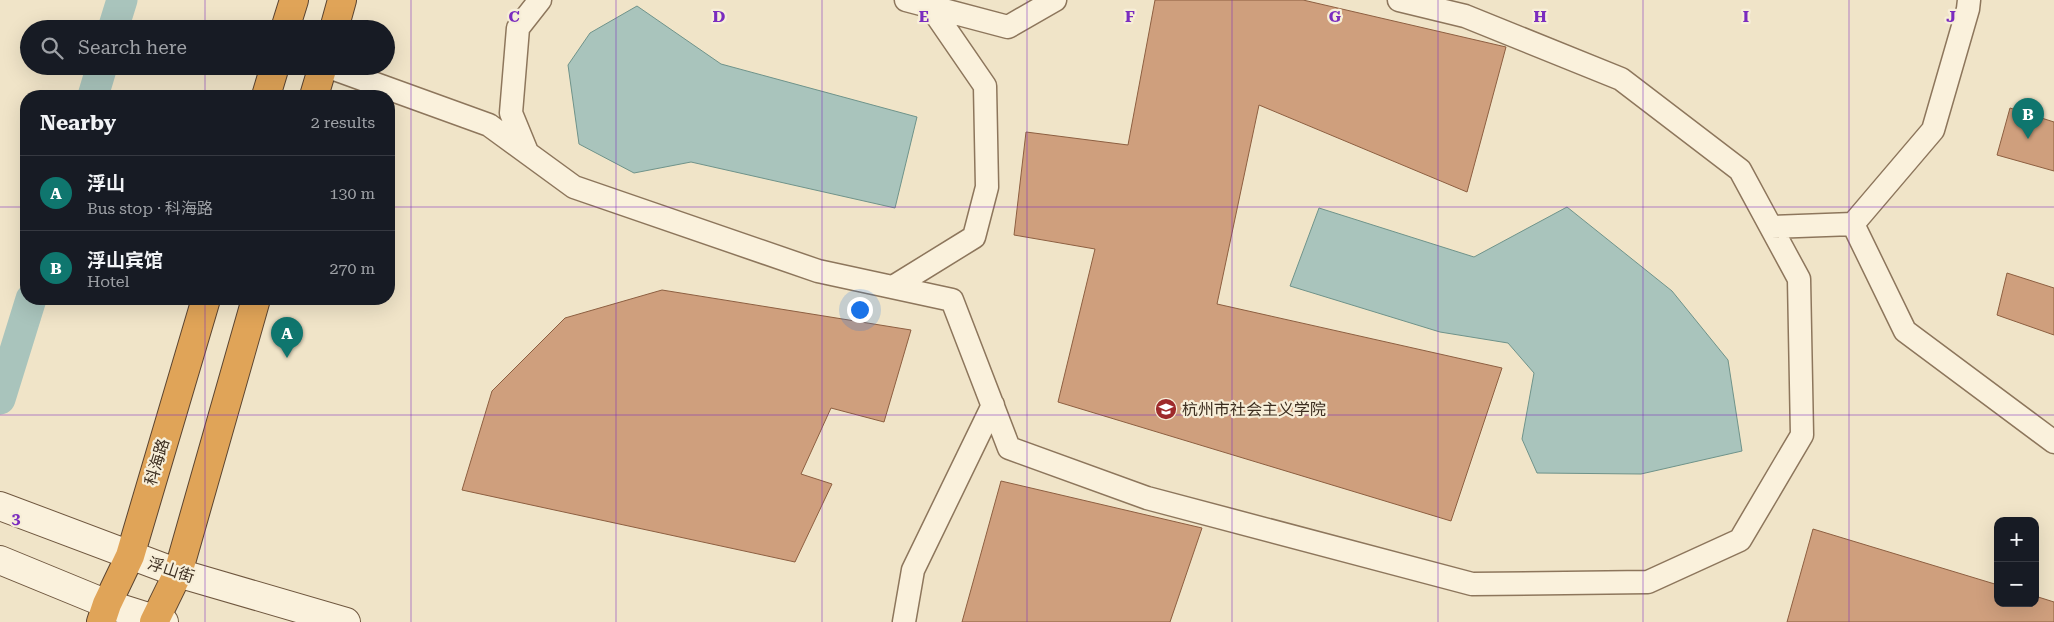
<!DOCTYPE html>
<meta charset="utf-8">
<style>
body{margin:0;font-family:"Roboto Serif","Noto Sans SC",serif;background:#20242c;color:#f1f3f6}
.controls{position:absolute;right:15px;bottom:15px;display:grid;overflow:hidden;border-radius:10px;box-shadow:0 5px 20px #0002}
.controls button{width:45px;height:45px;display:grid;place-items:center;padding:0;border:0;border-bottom:1px solid #363941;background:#171b24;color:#f1f3f6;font:25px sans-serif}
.you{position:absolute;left:859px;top:309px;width:18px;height:18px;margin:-12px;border:4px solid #fff;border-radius:50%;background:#1a73e8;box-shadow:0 0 0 8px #1a73e833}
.badge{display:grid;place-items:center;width:32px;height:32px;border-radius:50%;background:#0f766e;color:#fff;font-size:16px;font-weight:700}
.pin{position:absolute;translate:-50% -41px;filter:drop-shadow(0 1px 2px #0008)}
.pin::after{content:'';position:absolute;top:26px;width:18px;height:15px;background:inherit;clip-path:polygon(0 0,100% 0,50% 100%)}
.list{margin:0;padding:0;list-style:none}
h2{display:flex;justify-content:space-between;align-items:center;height:65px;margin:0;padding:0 20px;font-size:21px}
h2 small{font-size:16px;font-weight:400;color:#9ea1a6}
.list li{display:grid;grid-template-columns:32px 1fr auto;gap:15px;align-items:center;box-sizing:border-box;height:75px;padding:0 20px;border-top:1px solid #363941}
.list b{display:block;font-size:19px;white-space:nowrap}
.list p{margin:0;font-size:16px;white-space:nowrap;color:#9ea1a6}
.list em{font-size:16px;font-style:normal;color:#9ea1a6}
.icon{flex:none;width:28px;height:28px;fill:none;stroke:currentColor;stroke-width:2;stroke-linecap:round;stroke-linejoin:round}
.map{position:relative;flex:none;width:2054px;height:622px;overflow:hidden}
.search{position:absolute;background:#171b24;box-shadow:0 5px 20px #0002;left:20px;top:20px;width:375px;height:55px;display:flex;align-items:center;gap:12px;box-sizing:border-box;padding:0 18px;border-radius:28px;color:#9ea1a6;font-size:19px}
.panel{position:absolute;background:#171b24;box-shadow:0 5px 20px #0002;left:20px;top:90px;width:375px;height:215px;border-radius:20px}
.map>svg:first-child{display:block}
.water{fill:#a9c4bc;stroke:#6f938a}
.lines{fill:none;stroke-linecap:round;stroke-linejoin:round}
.canal{stroke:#a9c4bc;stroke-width:31}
.building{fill:#cf9f7d;stroke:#8d5f41}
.street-casing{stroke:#8d765c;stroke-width:25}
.secondary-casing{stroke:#6f573f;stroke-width:30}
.highway-casing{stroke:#5b4430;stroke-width:30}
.street{stroke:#faf1dc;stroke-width:22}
.secondary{stroke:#faf1dc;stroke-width:28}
.highway{stroke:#e0a458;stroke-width:28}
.grid{fill:none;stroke:#7b2cbf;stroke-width:1;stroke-opacity:0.55}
.labels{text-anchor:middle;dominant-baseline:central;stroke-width:4.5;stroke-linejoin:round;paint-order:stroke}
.poi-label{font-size:16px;fill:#3d2e20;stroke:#f7eed8;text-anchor:start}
.street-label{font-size:16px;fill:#3d2e20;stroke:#f7eed8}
.grid-label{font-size:16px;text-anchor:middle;font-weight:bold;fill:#7b2cbf;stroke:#f7eed8;stroke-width:4.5;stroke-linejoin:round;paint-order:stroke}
</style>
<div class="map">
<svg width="2054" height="622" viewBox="0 0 2054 622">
<rect width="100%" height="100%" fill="#f0e4c8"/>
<!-- water -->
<path class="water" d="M637 6 721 64 917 117 895 208 691 162 634 173 579 144 568 65 590 33Z
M1567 207 1672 291 1728 360 1742 451 1641 474 1537 473 1522 439 1534 373 1508 343 1440 332 1290 286 1319 208 1474 257Z"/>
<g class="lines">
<!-- canal -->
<path class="canal" d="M113 29 122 0
M93 96 102 66
M0 399 31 299"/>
</g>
<!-- building -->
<path class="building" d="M1155 0H1303L1506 47 1467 192 1259 105 1217 304 1502 368 1451 521 1058 402 1095 249 1014 235 1026 132 1128 145Z
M2010 108 2054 122V171L1997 155Z
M2007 273 2054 288V335L1997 315Z
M662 290 911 330 884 422 831 408 801 474 832 484 795 562 462 490 492 391 565 318Z
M1001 481 1202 528 1170 622H962Z
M1813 529 1998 585V603H2035V596L2054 602V622H1787Z"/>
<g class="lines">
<!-- street casing -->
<g class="street-casing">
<path id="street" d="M906 0 1008 27 1055 0
M326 66 489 125 574 187 818 271 952 300 1009 448 1147 498 1472 584 1648 582 1740 540 1802 435 1799 279 1740 170 1621 79 1465 16 1399 0
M527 152 511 113 518 28 540 0
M1853 224 1905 331 2054 442
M1771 227 1853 224 1933 130 1968 9 1969 0
M893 287 974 237 987 187 985 86 930 6
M904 622 913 570 993 405"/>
</g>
<!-- secondary casing -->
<g class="secondary-casing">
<path id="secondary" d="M0 506 178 573 346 622
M0 560 107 604 164 622"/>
</g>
<!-- highway casing -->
<g class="highway-casing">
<path id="highway" d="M285 29 294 0
M334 29 342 0
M266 96 275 66
M314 96 323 66
M101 622 107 604 130 556 206 299
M154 622 178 573 256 299"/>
</g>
<!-- street -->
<use href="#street" class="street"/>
<!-- secondary -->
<use href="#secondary" class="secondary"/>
<!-- highway -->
<use href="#highway" class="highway"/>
</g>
<!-- grid -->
<path class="grid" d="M205 0V29M411 0V622M616 0V622M822 0V622M1027 0V622M1232 0V622M1438 0V622M1643 0V622M1849 0V622M205 66V96M0 207H26M389 207H2054M205 299V622M0 415H2054"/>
<!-- icons -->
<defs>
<g id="school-disc" transform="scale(1.125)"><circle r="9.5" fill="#9e2a2b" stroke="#f7eed8"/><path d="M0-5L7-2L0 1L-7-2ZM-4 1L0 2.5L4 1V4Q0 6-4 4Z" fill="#fff"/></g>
</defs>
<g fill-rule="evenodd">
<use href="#school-disc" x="1166" y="409"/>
</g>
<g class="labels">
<!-- poi labels -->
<g class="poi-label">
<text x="1182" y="409">杭州市社会主义学院</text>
</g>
<!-- street labels -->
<g class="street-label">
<text transform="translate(157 462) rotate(-73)">科海路</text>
<text transform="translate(171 570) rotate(18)">浮山街</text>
</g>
</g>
<g class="grid-label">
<text x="514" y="22">C</text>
<text x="719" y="22">D</text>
<text x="924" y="22">E</text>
<text x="1130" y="22">F</text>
<text x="1335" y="22">G</text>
<text x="1540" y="22">H</text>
<text x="1746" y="22">I</text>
<text x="1951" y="22">J</text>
<text x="16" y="524">3</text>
</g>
</svg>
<div class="controls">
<button>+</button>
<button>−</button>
</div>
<div class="you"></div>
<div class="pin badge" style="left:287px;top:358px">A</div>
<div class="pin badge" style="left:2028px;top:139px">B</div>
<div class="search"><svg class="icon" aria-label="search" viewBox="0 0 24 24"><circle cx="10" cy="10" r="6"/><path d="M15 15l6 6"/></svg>Search here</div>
<section class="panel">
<h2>Nearby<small>2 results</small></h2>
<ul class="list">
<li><span class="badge">A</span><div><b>浮山</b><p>Bus stop · 科海路</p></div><em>130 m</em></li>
<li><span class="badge">B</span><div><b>浮山宾馆</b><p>Hotel</p></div><em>270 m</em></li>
</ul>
</section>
</div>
